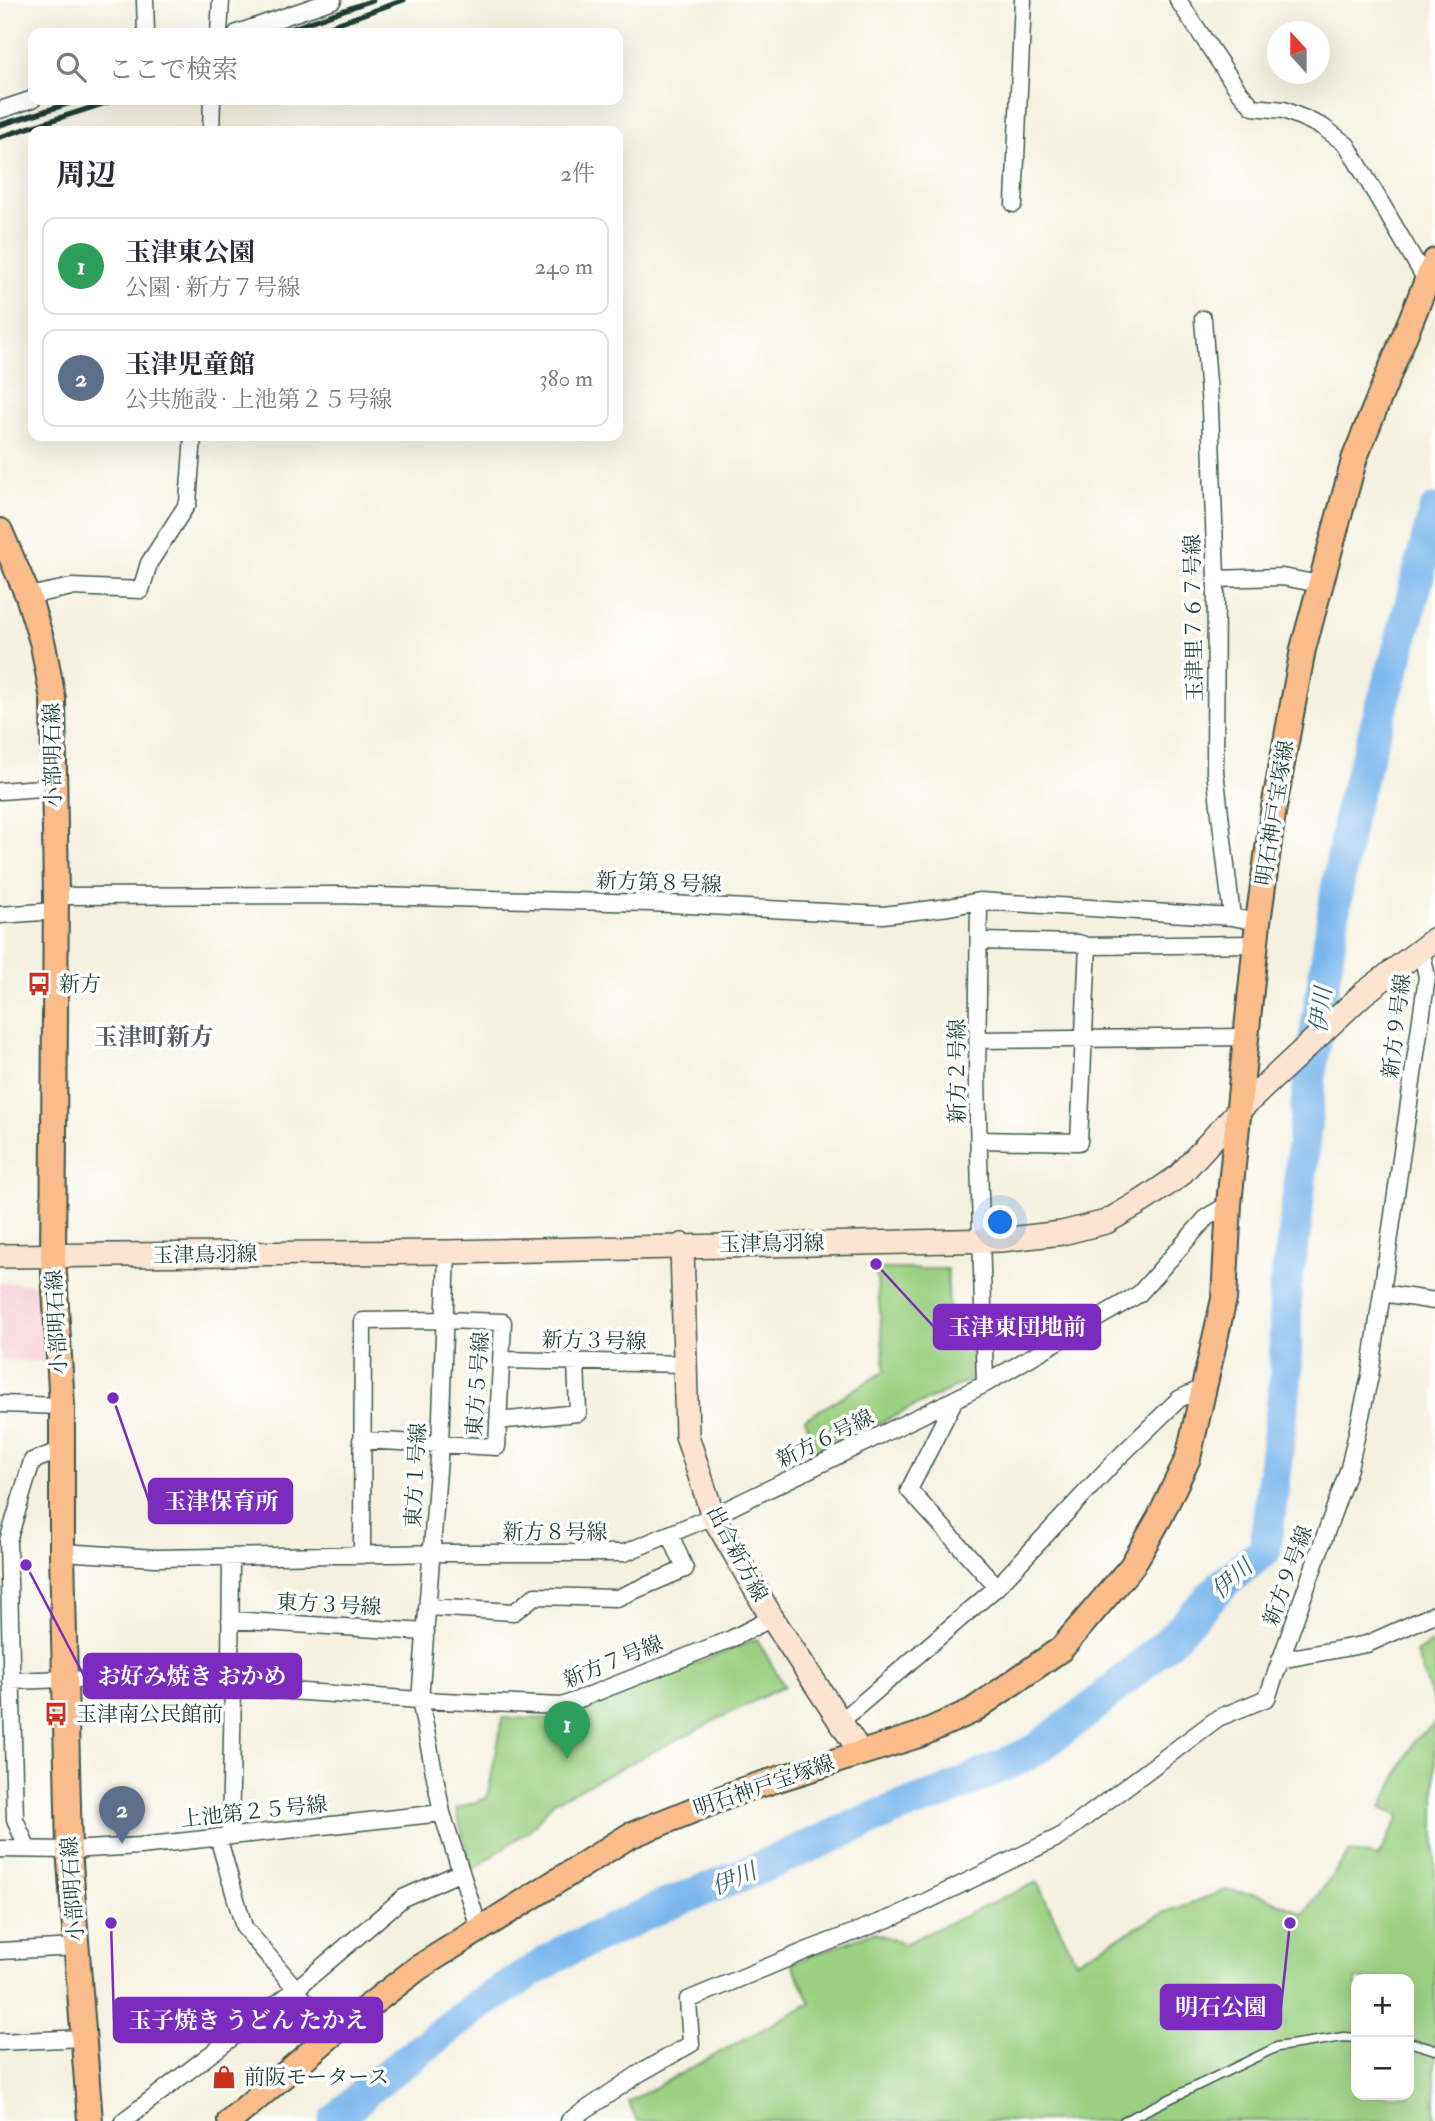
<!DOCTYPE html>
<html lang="ja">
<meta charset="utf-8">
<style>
body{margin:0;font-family:"IM FELL Double Pica","Noto Serif JP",serif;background:#f7f7f7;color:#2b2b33}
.controls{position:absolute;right:21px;bottom:21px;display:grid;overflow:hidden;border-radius:14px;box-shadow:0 7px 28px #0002}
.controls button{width:63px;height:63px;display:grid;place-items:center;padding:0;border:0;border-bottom:2px solid #e1e1e2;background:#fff;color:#2b2b33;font:35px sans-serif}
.compass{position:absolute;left:1267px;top:21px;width:63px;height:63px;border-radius:50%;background:#fff;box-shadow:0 7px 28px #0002;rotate:339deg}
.you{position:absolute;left:1001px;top:1223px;width:24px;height:24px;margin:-18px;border:5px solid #fff;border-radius:50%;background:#1a73e8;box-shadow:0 0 0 10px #1a73e833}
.badge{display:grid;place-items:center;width:46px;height:46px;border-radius:50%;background:#ea580c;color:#fff;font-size:23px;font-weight:700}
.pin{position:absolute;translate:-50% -58px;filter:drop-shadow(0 2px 4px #0008)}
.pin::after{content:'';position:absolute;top:37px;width:24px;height:21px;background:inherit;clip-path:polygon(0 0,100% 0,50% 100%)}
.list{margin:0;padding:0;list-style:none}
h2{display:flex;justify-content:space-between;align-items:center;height:91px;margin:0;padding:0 28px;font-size:30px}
h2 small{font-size:23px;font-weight:400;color:#7c7c81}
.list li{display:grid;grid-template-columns:46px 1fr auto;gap:21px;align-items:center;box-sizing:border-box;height:98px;margin:0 14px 14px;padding:0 14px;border:2px solid #e1e1e2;border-radius:14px}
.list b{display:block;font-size:26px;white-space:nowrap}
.list p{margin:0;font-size:23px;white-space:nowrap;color:#7c7c81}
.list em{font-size:23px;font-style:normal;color:#7c7c81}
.icon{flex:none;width:38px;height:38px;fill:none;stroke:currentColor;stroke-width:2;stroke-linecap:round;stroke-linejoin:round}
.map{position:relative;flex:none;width:1435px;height:2121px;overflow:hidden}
.search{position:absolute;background:#fff;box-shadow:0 7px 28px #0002;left:28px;top:28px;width:595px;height:77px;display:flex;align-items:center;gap:18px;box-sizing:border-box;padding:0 24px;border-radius:14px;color:#7c7c81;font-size:26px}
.panel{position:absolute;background:#fff;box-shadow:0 7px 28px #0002;left:28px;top:126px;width:595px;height:315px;border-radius:14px}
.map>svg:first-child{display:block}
.built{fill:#f6cfd7}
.green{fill:#9bd082;stroke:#5d865b;stroke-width:2;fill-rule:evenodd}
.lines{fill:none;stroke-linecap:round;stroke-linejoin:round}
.river{stroke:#79b6ec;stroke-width:33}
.lane-casing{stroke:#3f584e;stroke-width:11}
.street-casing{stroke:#3f584e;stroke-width:19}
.secondary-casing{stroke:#3f584e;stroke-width:26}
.primary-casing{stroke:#3f584e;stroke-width:28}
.lane{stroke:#fff;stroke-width:8}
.street{stroke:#fff;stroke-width:16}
.secondary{stroke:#fde4d0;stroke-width:23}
.primary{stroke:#f9bc8a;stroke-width:24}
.rail{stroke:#1f3d34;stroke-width:5}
.labels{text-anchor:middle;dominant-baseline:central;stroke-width:7;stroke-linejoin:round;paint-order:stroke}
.street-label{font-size:21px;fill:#1f3d34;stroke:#fff}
.poi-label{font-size:21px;fill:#1f3d34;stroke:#fff;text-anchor:start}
.water-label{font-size:23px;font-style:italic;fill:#3a616b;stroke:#fff}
.quarter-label{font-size:24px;font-weight:bold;fill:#595c64;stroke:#fff}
.leader{fill:none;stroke:#7b2cbf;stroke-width:2.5}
.callout-dot{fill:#7b2cbf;stroke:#fff;stroke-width:2.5}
.callout{fill:#7b2cbf;stroke:#7b2cbf;stroke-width:2.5}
.callout-label{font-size:23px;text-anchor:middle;font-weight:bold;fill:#fff}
</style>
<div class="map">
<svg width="1435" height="2121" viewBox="0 0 1435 2121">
<rect width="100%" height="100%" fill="#fff"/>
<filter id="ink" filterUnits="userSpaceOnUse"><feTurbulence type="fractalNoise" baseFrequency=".0143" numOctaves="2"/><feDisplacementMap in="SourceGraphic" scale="14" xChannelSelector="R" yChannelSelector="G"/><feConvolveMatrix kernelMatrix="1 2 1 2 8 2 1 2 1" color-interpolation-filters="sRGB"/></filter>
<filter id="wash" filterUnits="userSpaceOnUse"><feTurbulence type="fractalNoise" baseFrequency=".00686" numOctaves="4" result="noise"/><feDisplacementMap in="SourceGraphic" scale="28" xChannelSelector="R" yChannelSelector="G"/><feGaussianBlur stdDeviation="1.57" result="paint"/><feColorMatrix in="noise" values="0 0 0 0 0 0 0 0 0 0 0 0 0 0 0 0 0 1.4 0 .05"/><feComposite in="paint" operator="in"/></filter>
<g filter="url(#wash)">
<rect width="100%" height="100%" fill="#f5f1e0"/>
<!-- built -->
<path class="built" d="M0 1283 37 1284 44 1287 46 1362 0 1360Z"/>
<!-- green -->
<path class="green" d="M876 1269H947L951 1341 972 1342V1379L817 1453 805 1419 885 1371Z
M757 1639 784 1686 553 1802 532 1828 472 1870 456 1809 487 1798 503 1718 558 1719Z
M1435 1641V1706L1416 1653Z
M1435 1723V2121H637L628 2102 811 2003 792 1963 873 1932 904 1944 1037 1882 1076 1961 1163 1913 1226 1890 1260 1895 1304 1914 1350 1851 1378 1857 1400 1816 1381 1808 1414 1741ZM1356 1979H1409V2095H1356Z"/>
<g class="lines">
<!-- river -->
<path class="river" d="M335 2121 365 2092 477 2006 563 1952 664 1906 752 1871 890 1811 943 1793 1032 1752 1089 1710 1167 1643 1224 1583 1265 1550 1286 1376 1285 1288 1295 1230 1311 1067 1337 890 1351 810 1397 656 1435 511"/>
</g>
</g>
<g filter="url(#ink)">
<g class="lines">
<!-- lane casing -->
<g class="lane-casing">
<path id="lane" d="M1409 2042 1435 2050
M1124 2121 1277 2047 1344 2037 1356 2038"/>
</g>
<!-- street casing -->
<g class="street-casing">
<path id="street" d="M145 0 146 33
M1178 0 1238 90 1253 107 1284 110 1303 118 1323 127 1347 145 1426 280
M219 33 221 0
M237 33 333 0
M0 110 33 99
M211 131 212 100
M1014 204 1023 0
M1203 319 1210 408 1216 579 1215 771 1232 917
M1216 579 1282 577 1320 584
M28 596 72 587 141 590 149 563 188 503 193 436
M0 791 55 787
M56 896 336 895 650 903 883 915 949 907 979 901 1232 917 1258 922
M979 901 977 1080 985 1384
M0 915 56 911
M979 941 1078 943 1088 946 1256 944
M977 1040 1246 1037
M979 1140 1079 1142 1088 946
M447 1252 440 1445 420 1700 442 1813 480 1931
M1382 1293 1435 1301
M502 1360 685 1364
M0 1404 62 1406
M498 1421 578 1413 576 1361
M361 1440 497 1447 503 1322 444 1320 363 1321 362 1555
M62 1552 156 1558 446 1553H624L713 1516 955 1399
M997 1587 909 1490 955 1399 985 1384 1139 1294 1207 1217 1229 1204
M428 1607 514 1612 535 1596 617 1598 685 1569 670 1534
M230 1620 426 1632
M1280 1660 1367 1644 1435 1614
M11 1681 67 1679 233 1687 420 1700 562 1706 731 1639 772 1618
M840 1722 997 1587 1114 1462 1179 1399 1206 1386
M230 1836 233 1687 230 1672 231 1557
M218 1837 244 1927 296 1989 330 2036
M27 1848 15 1819 8 1541 32 1461 62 1450
M0 1849 69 1850 140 1846 442 1813
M0 1951 77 1947
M0 2042 83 2038
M123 2121 296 1989 403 1898 461 1872
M569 2121 640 2073 691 2044 688 2000 808 1950 896 1916 1059 1837 1218 1718 1267 1698 1349 1468 1370 1376 1427 977 1421 948"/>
</g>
<!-- secondary casing -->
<g class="secondary-casing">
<path id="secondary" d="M682 1245 687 1436 713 1516 772 1618 861 1753
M0 1256 447 1252 1001 1240 1062 1233 1106 1222 1144 1200 1179 1176 1238 1111 1363 994 1435 939"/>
</g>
<!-- primary casing -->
<g class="primary-casing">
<path id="primary" d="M0 531 28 596 43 645 53 699 56 896 53 1256 62 1406V1552L69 1850 90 2121
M230 2121 330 2036 418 1968 629 1836 743 1790 919 1735 972 1711 1061 1649 1132 1566 1160 1517 1188 1458 1224 1299 1229 1204 1258 922 1273 813 1303 649 1355 457 1435 261"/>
</g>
<!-- lane -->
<use href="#lane" class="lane"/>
<!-- street -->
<use href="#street" class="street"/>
<!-- secondary -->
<use href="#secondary" class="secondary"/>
<!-- primary -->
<use href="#primary" class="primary"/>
<!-- rail -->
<path class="rail" d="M278 33 373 0
M310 33 404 0
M0 125 80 100
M0 137 115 100"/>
</g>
</g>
<!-- icons -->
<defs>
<g id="bus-bare" transform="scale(1.89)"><path d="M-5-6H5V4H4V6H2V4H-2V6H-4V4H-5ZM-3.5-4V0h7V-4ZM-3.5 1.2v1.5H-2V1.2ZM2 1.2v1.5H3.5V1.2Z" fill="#c8321e" stroke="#fff" stroke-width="2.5" paint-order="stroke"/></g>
<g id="shop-bare" transform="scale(1.89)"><path d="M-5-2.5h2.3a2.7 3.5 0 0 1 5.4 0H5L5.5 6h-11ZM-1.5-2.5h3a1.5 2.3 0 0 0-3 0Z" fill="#c8321e" stroke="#fff" stroke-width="2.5" paint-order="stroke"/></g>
</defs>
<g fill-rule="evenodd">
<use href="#bus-bare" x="39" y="984"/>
<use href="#bus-bare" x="56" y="1714"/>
<use href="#shop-bare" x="224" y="2077"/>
</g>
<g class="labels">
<!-- street labels -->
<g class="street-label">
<text transform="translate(1194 618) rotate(-91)">玉津里７６７号線</text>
<text transform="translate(53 755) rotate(-91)">小部明石線</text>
<text transform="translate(1275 813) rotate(-81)">明石神戸宝塚線</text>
<text transform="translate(659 883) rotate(2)">新方第８号線</text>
<text transform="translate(1397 1026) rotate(-83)">新方９号線</text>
<text transform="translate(957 1071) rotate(-90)">新方２号線</text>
<text transform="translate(772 1244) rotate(-1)">玉津鳥羽線</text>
<text transform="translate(205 1255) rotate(-1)">玉津鳥羽線</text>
<text transform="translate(57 1322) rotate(-93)">小部明石線</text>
<text transform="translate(594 1341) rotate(1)">新方３号線</text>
<text transform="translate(478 1384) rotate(-86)">東方５号線</text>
<text transform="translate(825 1439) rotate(-26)">新方６号線</text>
<text transform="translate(416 1475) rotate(-87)">東方１号線</text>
<text x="555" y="1532">新方８号線</text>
<text transform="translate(737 1554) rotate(62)">出合新方線</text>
<text transform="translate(1288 1576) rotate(-70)">新方９号線</text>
<text transform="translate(329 1605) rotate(3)">東方３号線</text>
<text transform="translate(613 1662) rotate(-22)">新方７号線</text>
<text transform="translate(764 1786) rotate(-19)">明石神戸宝塚線</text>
<text transform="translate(254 1812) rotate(-6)">上池第２５号線</text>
<text transform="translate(73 1889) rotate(-94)">小部明石線</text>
</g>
<!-- poi labels -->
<g class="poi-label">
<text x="59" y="984">新方</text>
<text x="76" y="1714">玉津南公民館前</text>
<text x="244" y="2077">前阪モータース</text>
</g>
<!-- water labels -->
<g class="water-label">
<text transform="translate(1321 1010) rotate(-83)">伊川</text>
<text transform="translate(1232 1579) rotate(-42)">伊川</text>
<text transform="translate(734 1879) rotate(-23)">伊川</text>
</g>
<!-- quarter labels -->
<g class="quarter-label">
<text x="154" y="1037">玉津町新方</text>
</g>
</g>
<!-- callouts -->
<path class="leader" d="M876 1264L934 1327M113 1398L149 1501M26 1565L84 1676M1290 1923L1281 2007M111 1923L114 2020"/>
<g class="callout-dot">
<circle cx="876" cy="1264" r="7"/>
<circle cx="113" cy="1398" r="7"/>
<circle cx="26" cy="1565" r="7"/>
<circle cx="1290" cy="1923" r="7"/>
<circle cx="111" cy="1923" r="7"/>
</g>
<g class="callout">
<rect x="934" y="1305" width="166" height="44" rx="7"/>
<rect x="149" y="1479" width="143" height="44" rx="7"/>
<rect x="84" y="1654" width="217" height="44" rx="7"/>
<rect x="1161" y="1985" width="120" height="44" rx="7"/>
<rect x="114" y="1998" width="268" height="44" rx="7"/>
</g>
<g class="callout-label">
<text x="1017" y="1335">玉津東団地前</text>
<text x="221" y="1509">玉津保育所</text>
<text x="192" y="1684">お好み焼き おかめ</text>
<text x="1221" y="2015">明石公園</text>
<text x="248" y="2028">玉子焼き うどん たかえ</text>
</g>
</svg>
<div class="controls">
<button>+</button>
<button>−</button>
</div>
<svg class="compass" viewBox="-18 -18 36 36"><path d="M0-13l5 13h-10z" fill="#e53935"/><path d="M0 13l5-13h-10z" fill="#7c7c81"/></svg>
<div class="you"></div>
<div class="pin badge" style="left:567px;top:1759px;background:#2e9e5b">1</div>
<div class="pin badge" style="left:122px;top:1844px;background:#5c6f8a">2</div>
<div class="search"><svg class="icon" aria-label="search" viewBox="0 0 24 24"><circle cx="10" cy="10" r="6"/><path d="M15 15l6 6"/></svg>ここで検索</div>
<section class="panel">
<h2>周辺<small>2件</small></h2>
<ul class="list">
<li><span class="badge" style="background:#2e9e5b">1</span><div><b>玉津東公園</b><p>公園 · 新方７号線</p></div><em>240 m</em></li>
<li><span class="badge" style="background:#5c6f8a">2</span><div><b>玉津児童館</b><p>公共施設 · 上池第２５号線</p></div><em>380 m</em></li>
</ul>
</section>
</div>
